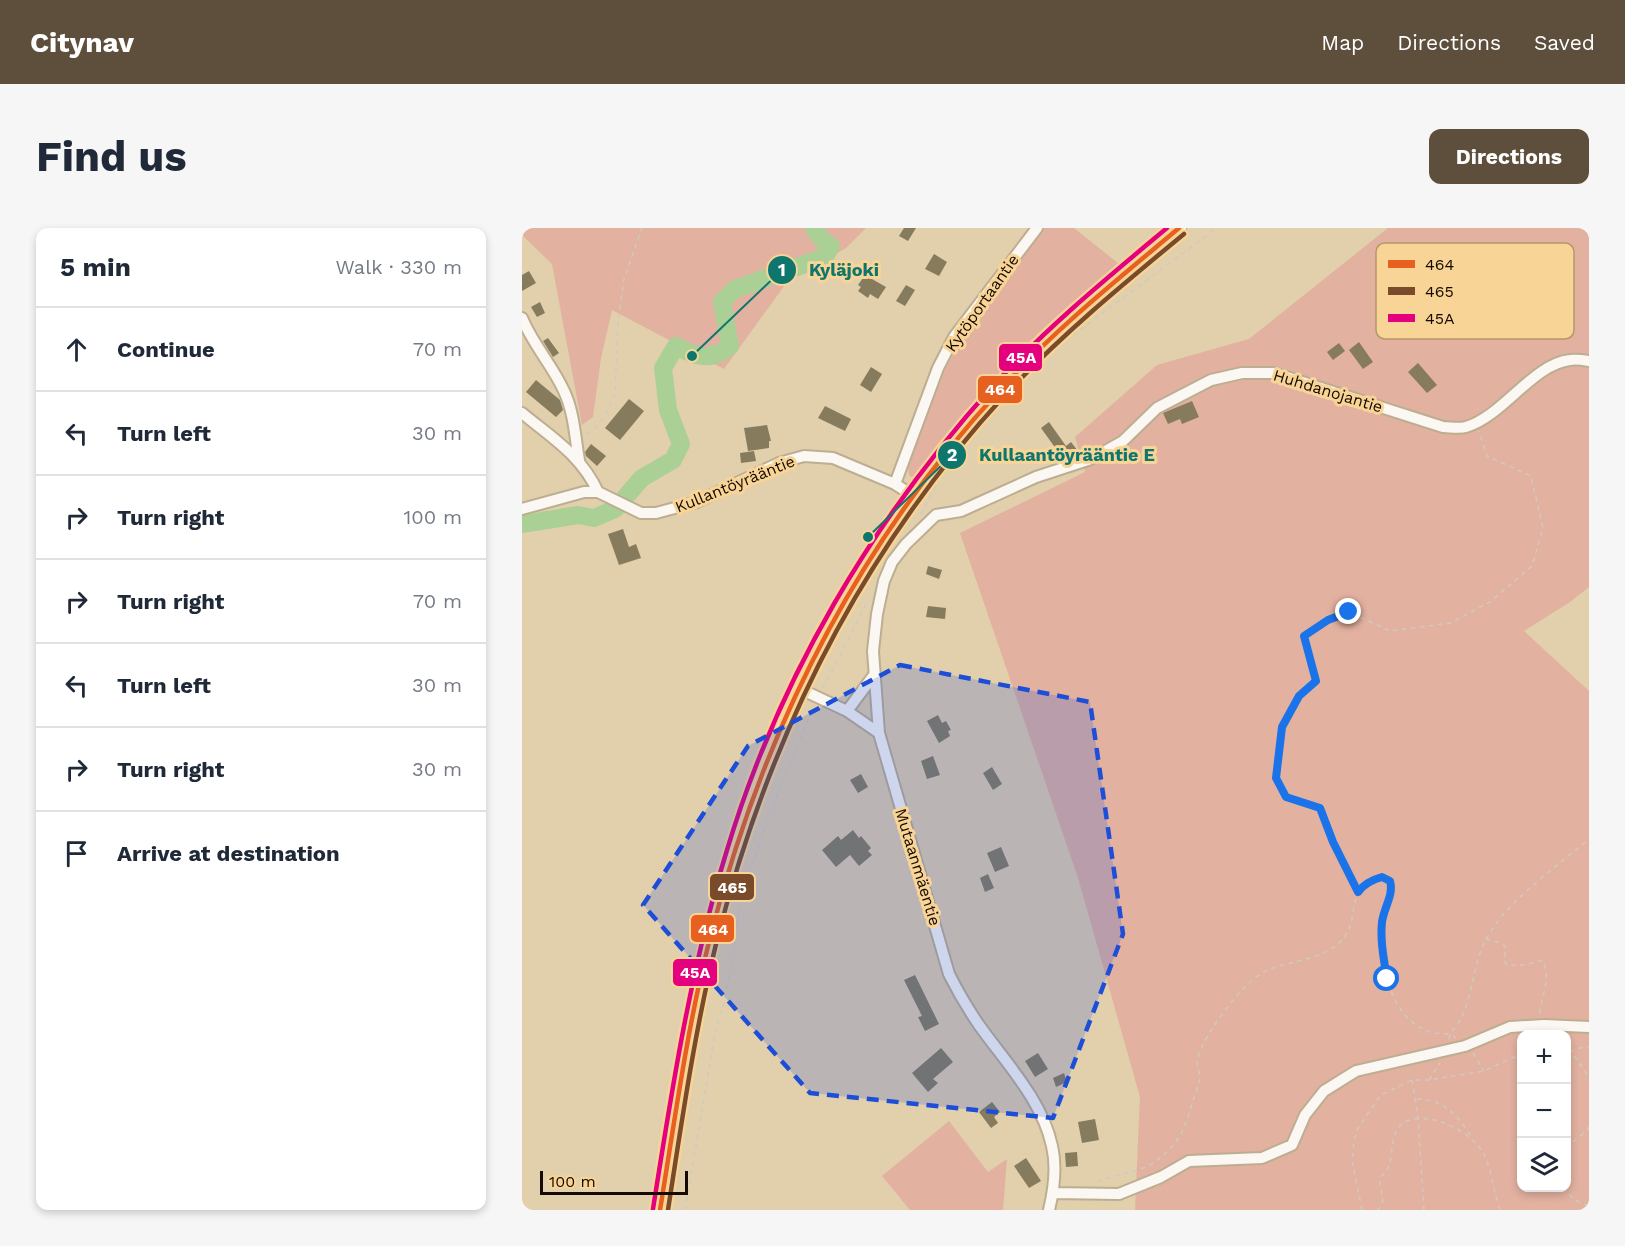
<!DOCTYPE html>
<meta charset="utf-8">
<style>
body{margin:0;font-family:"Work Sans",sans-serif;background:#f6f6f7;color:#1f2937}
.controls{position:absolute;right:18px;bottom:18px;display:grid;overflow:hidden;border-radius:12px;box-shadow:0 3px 9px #0003}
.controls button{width:54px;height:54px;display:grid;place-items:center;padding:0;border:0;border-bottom:2px solid #e0e1e3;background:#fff;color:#1f2937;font:30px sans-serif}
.scale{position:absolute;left:18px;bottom:15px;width:148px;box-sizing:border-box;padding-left:6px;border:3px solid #160a00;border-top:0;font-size:16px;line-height:21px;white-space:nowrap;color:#160a00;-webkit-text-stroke:4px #f8d596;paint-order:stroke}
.stop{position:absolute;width:18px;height:18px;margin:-14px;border:4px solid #1a73e8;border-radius:50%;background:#fff}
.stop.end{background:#1a73e8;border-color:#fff;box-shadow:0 2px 6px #0008}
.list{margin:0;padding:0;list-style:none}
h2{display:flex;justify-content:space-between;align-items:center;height:78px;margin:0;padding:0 24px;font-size:26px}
h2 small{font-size:20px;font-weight:400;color:#747a83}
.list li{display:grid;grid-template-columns:39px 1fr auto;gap:18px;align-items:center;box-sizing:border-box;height:84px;padding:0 24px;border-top:2px solid #e0e1e3}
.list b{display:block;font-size:22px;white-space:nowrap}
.list em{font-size:20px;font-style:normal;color:#747a83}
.icon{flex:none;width:33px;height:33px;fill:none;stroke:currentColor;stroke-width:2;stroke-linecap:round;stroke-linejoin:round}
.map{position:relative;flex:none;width:1067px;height:982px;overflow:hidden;border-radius:12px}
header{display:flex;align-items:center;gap:36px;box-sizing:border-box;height:84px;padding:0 30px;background:#5d4f3c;color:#fff}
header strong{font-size:28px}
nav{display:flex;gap:33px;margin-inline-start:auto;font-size:21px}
.intro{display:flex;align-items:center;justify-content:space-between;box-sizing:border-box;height:144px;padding:0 36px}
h1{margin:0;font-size:42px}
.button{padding:15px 27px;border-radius:12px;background:#5d4f3c;color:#fff;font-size:21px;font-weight:700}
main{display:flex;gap:36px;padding:0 36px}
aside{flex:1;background:#fff;border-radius:12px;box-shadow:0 3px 9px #0003}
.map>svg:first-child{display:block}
.green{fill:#e2b1a0;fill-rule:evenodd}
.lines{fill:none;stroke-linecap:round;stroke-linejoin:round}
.river{stroke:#abd096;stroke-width:18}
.building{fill:#867c5d}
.minor-casing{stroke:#bdae92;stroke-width:14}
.major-casing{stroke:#bdae92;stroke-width:16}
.path{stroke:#d0cac0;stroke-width:1.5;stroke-dasharray:4.5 4.5;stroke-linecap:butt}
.minor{stroke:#fbf8f3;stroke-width:10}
.major{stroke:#fbf8f3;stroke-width:14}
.bus-1-casing{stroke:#f8d596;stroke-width:9}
.bus-2-casing{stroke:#f8d596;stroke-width:9}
.bus-3-casing{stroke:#f8d596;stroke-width:9}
.bus-1{stroke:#e76020;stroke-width:4.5}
.bus-2{stroke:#7a4b2a;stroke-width:4.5}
.bus-3{stroke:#e5007d;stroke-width:4.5}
.route{stroke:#1a73e8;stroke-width:8}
.marked{fill:#1d4ed8;fill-opacity:0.2;stroke:#1d4ed8;stroke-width:4.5;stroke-dasharray:12 8;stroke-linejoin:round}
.labels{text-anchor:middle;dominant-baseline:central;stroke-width:6;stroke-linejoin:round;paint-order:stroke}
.street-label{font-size:16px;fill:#160a00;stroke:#f8d596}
.key{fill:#f8d596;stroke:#b49869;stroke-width:1.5}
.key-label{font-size:16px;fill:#160a00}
.leader{fill:none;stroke:#0f766e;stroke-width:2}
.callout-dot{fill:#0f766e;stroke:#f8d596;stroke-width:2}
.mark-label{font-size:18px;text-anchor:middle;font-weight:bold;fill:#fff}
.callout-label{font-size:18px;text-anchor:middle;font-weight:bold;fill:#0f766e;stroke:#f8d596;stroke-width:6;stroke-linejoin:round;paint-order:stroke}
.line-badge{stroke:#f8d596;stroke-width:2}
.badge-label{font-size:16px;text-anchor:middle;font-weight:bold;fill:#fff}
</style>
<header>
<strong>Citynav</strong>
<nav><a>Map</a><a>Directions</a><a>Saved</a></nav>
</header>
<div class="intro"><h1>Find us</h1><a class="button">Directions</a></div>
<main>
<aside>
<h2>5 min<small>Walk · 330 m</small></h2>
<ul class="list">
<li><svg class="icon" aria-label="ahead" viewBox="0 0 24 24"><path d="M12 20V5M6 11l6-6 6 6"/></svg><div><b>Continue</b></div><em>70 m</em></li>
<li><svg class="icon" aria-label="left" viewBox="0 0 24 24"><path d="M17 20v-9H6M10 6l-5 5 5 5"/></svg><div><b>Turn left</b></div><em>30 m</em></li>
<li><svg class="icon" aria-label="right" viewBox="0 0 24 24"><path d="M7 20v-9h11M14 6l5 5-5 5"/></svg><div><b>Turn right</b></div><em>100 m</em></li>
<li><svg class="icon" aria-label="right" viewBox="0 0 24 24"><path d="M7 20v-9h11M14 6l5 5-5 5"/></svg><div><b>Turn right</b></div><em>70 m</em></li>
<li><svg class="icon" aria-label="left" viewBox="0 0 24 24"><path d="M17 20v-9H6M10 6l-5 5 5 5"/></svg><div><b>Turn left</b></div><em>30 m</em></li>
<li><svg class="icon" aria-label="right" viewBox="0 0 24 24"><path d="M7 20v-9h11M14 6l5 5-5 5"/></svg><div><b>Turn right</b></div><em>30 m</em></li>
<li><svg class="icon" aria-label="arrive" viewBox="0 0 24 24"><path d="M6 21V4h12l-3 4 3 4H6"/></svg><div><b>Arrive at destination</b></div></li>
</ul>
</aside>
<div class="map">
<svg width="1067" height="982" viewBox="0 0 1067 982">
<rect width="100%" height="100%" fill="#e2cfac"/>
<!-- green -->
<path class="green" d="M0 0H344L324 20 265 54 202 141 90 82 79 130 71 189 60 197 30 36 0 7Z
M522 0H552L597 36 558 70 490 135 391 250 387 247 386 239C399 204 409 168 426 136 453 87 489 44 522 0Z
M866 0H1067V359L1048 374 1002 403 1067 463V982H613L618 869 556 650 438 305 563 244 553 209 635 137 727 111ZM999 806H1044V960H999Z
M427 893 466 944 485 931 481 982H388L360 948Z"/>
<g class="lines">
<!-- river -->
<path class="river" d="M0 296 56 287 72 290 93 281 120 250 151 232 159 216 146 182 141 140 154 118C173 129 189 134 208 118L200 74 213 61 303 29 309 18 300 12 292 0"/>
</g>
<!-- building -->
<path class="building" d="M382 0H394L386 13 377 8Z
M412 26 425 34 417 48 403 41Z
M7 43 14 55 0 63V47Z
M343 47 364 59 356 71 348 66 346 70 336 63 339 59 336 57Z
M384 57 393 62 383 78 374 73Z
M18 74 23 85 15 89 9 79Z
M26 110 37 125 31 129 21 113Z
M837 114 851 134 841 141 827 122Z
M817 115 823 123 811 132 805 124Z
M896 135 915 157 905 165 886 144Z
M349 139 360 146 349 164 338 157Z
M14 152 38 172 41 182 34 189 4 164Z
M107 171 122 183 98 212 83 200Z
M670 173 677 189 660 196 658 191 646 196 641 185Z
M303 178 329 191 323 203 296 190Z
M527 194 544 218 549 214 556 223 543 232H542L519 200Z
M245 197 249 213H247V220L226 223 222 200Z
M69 216 84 228 75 238 64 228 63 224Z
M232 223 234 233 219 235 218 225Z
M101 301 107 319 114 316 119 330 97 337 86 306Z
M406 338 420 342 417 351 404 346Z
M406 378 424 380 423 391 404 389Z
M416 487 420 495 424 493 429 502 426 503 428 508 417 515 405 493Z
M411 528 418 547 405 551 399 533Z
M470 539 480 556 471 562 461 545Z
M339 546 346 559 336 565 328 552Z
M331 602 337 610 339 608 349 620 346 623 350 627 337 638 328 627 314 639 300 622 316 608 319 612Z
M479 619 487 638 473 644 465 625Z
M466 646 472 660 463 664 458 650Z
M393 747 417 796 403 803 396 789 400 788 382 752Z
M419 820 431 834 411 851 416 855 406 864 390 845Z
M516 825 526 841 513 849 503 833Z
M542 845 545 854 534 859 531 850Z
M470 874 478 884 472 889 476 895 469 900 457 884Z
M573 891 577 912 560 915 556 894Z
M555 924 556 938 544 939 543 925Z
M504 930 519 953 507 960 492 938Z"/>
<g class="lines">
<!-- minor casing -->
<g class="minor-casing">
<path id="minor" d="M0 90C11 117 31 138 42 163 52 184 53 209 57 232
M0 185C30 210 59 227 76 264
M373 256 416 140 432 109 515 0
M0 281 62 264H76L119 285H134L175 274 257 235 282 228 311 230 373 256 390 267
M274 459 325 483 357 505
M325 483 352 447
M531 965 597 966 639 949 667 933 740 930 770 917 783 887 802 863 834 843 943 818 988 799 1022 797 1067 799
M527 982C532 961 535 939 530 918 520 872 484 835 457 797 446 781 436 764 427 746L357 505 351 423 355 386 362 353 370 334 384 316 414 287 439 283 514 249 569 231 601 213 635 180 689 152 720 145H752L921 199C928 199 937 201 944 199 981 188 1011 136 1048 132 1054 131 1061 132 1067 133"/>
</g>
<!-- major casing -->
<g class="major-casing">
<path id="major" d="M138 982C153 892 166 799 188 710 245 473 363 262 543 97 580 63 619 32 657 0"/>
</g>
<!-- path -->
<path class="path" d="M551 107 695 0
M65 206 73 200 83 188 93 167 96 94 102 51 120 0
M399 286 414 258
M301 460 347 371
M835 664 811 614 798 580 764 569 754 550 760 499 777 468 794 453 782 408 806 391 827 384 868 403 928 395 968 374 1010 338 1021 300 1009 248 965 228 957 203
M964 711 981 716 984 720 982 733 985 737C992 737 1000 738 1006 736 1013 735 1014 732 1021 733 1030 754 1018 767 1018 788
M927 811 928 805C951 785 949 738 964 711 984 674 1034 639 1067 611
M1044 824 1054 830 1067 850
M1048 824 1061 819H1067
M951 825 962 843
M890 852 896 890 902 982
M907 852 918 835
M895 871C924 872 936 888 951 911
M1044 919 1066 902 1067 898
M576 954C594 945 614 946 631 935 657 917 663 901 671 872 673 865 677 857 678 850 678 844 674 838 675 832 680 811 709 772 725 757 731 751 740 744 748 741 769 733 802 731 819 713 841 690 819 662 859 649L868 653C872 667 862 678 860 692 856 724 864 770 888 792 893 797 902 802 908 804 918 807 925 803 934 810
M1041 960 1053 972 1067 978
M163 982 194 800 202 775 212 724 215 695 224 655 261 550 292 478
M840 982 830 933 832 913 835 902 846 885 859 867 890 852H907L962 843 999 826
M855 982C867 975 856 961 858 949 875 938 865 915 877 899 883 890 898 890 907 891 917 892 925 896 933 900 973 921 965 945 978 982"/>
<!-- minor -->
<use href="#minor" class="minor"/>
<!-- major -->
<use href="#major" class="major"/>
<!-- bus-1 casing -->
<g class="bus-1-casing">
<path id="bus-1" d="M138 982C153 891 165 800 188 710 240 505 334 318 478 162 532 102 595 52 657 0"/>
</g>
<!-- bus-2 casing -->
<g class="bus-2-casing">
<path id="bus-2" d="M146 982C160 892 173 801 195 712 247 508 340 322 483 167 538 108 600 57 662 6"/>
</g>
<!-- bus-3 casing -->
<g class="bus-3-casing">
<path id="bus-3" d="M131 981C150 860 169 739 205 622 257 449 351 291 471 158 524 100 585 50 645 0"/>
</g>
<!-- bus-1 -->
<use href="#bus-1" class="bus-1"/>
<!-- bus-2 -->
<use href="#bus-2" class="bus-2"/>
<!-- bus-3 -->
<use href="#bus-3" class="bus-3"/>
</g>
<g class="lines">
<!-- route -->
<path class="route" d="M827 384 806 392 782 408 794 453 777 468 760 499 754 550 764 569 798 580 811 614 836 664C842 656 849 652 860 649L868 653C872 667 862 679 860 694 858 713 862 732 865 751"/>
</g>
<!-- marked area -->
<path class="marked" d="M378 437 568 474 601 706 531 890 288 865 121 677 226 518Z"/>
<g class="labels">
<!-- street labels -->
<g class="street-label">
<text transform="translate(460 75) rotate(-55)">Kytöportaantie</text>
<text transform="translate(806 163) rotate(17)">Huhdanojantie</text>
<text transform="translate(213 256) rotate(-22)">Kullantöyrääntie</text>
<text transform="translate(396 639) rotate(73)">Mutaanmäentie</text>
</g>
</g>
<!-- legend -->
<rect x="854" y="15" width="198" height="96" rx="9" class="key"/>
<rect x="866" y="32" width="27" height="8" fill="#e76020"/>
<rect x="866" y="59" width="27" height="8" fill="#7a4b2a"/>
<rect x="866" y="86" width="27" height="8" fill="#e5007d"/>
<g class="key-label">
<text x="903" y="42">464</text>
<text x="903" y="69">465</text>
<text x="903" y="96">45A</text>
</g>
<!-- callouts -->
<path class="leader" d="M170 128L260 42M346 309L430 227"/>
<g class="callout-dot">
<circle cx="170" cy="128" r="6"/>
<circle cx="346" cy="309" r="6"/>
<circle cx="260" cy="42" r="15"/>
<circle cx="430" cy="227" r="15"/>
</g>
<g class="mark-label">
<text x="260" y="48">1</text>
<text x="430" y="233">2</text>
</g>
<g class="callout-label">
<text x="322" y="48">Kyläjoki</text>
<text x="545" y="233">Kullaantöyrääntie E</text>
</g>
<g class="line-badge">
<rect x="476" y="115" width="45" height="29" rx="6" fill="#e5007d"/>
<rect x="455" y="147" width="46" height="29" rx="6" fill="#e76020"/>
<rect x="187" y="645" width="46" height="28" rx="6" fill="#7a4b2a"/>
<rect x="168" y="686" width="45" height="29" rx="6" fill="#e76020"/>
<rect x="150" y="730" width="46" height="29" rx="6" fill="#e5007d"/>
</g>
<g class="badge-label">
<text x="499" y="135">45A</text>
<text x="478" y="167">464</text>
<text x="210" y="665">465</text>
<text x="191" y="707">464</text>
<text x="173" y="750">45A</text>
</g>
</svg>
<div class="controls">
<button>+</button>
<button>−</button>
<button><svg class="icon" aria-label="layers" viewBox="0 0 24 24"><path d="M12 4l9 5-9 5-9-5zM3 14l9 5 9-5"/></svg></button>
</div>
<div class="scale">100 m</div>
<div class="stop" style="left:865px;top:751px"></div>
<div class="stop end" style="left:827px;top:384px"></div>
</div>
</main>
